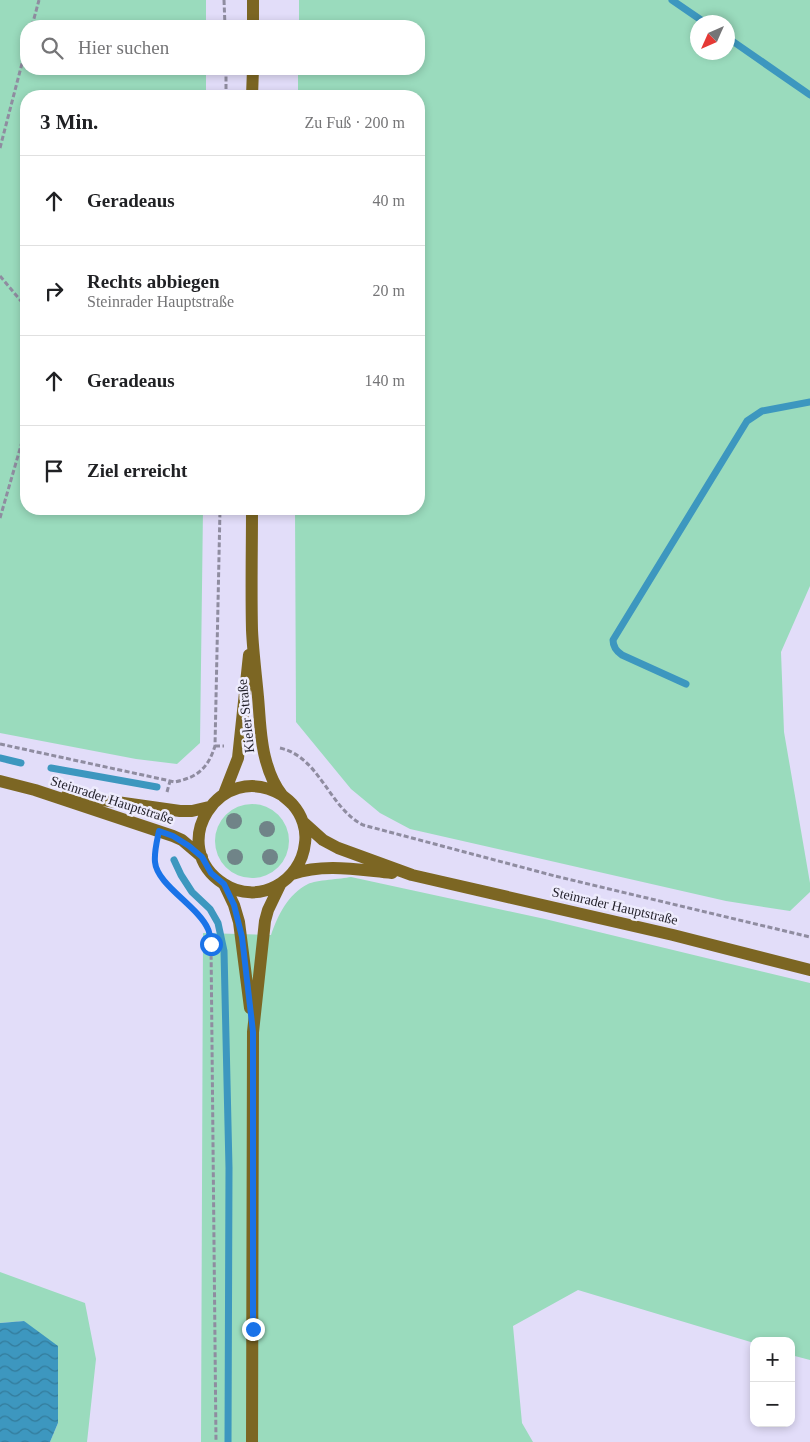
<!DOCTYPE html>
<html lang="de">
<meta charset="utf-8">
<style>
body{margin:0;font-family:Georgia,serif;background:#f6f6f6;color:#202124}
.controls{position:absolute;right:15px;bottom:15px;display:grid;overflow:hidden;border-radius:10px;box-shadow:0 2px 8px #0003}
.controls button{width:45px;height:45px;display:grid;place-items:center;padding:0;border:0;border-bottom:1px solid #e0e0e0;background:#fff;color:#202124;font:25px sans-serif}
.compass{position:absolute;left:690px;top:15px;width:45px;height:45px;border-radius:50%;background:#fff;box-shadow:0 2px 8px #0003;rotate:225deg}
.stop{position:absolute;width:15px;height:15px;margin:-11px;border:4px solid #1a73e8;border-radius:50%;background:#fff}
.stop.end{background:#1a73e8;border-color:#fff;box-shadow:0 1px 5px #0008}
.list{margin:0;padding:0;list-style:none}
h2{display:flex;justify-content:space-between;align-items:center;height:65px;margin:0;padding:0 20px;font-size:21px}
h2 small{font-size:16px;font-weight:400;color:#757577}
.list li{display:grid;grid-template-columns:32px 1fr auto;gap:15px;align-items:center;box-sizing:border-box;height:90px;padding:0 20px;border-top:1px solid #e0e0e0}
.list b{display:block;font-size:19px;white-space:nowrap}
.list p{margin:0;font-size:16px;white-space:nowrap;color:#757577}
.list em{font-size:16px;font-style:normal;color:#757577}
.icon{flex:none;width:28px;height:28px;fill:none;stroke:currentColor;stroke-width:2;stroke-linecap:round;stroke-linejoin:round}
.map{position:relative;flex:none;width:810px;height:1442px;overflow:hidden}
.search{position:absolute;background:#fff;box-shadow:0 2px 8px #0003;left:20px;top:20px;width:405px;height:55px;display:flex;align-items:center;gap:12px;box-sizing:border-box;padding:0 18px;border-radius:20px;color:#757577;font-size:19px}
.panel{position:absolute;background:#fff;box-shadow:0 2px 8px #0003;left:20px;top:90px;width:405px;height:425px;border-radius:20px}
.map>svg:first-child{display:block}
.grass{fill:#9adbbd;fill-rule:evenodd}
.water{fill:url(#water-waves)}
.lines{fill:none;stroke-linecap:round;stroke-linejoin:round}
.stream{stroke:#3d97bf;stroke-width:7}
.path{stroke:#8f8ca0;stroke-width:3;stroke-dasharray:5 2.5;stroke-linecap:butt}
.secondary{stroke:#7c6623;stroke-width:12}
.tree{fill:#708488}
.route{stroke:#1a73e8;stroke-width:6}
.labels{text-anchor:middle;dominant-baseline:central;stroke-width:5;stroke-linejoin:round;paint-order:stroke}
.street-label{font-size:14px;fill:#211f29;stroke:#eeecfd}
</style>
<div class="map">
<svg width="810" height="1442" viewBox="0 0 810 1442">
<defs>
<pattern id="water-waves" width="16" height="10" patternUnits="userSpaceOnUse" patternTransform="scale(1.25)"><rect width="16" height="10" fill="#3d97bf"/><path d="M0 5q4-4 8 0t8 0" fill="none" stroke="#337b9b"/></pattern>
</defs>
<rect width="100%" height="100%" fill="#e2ddf9"/>
<!-- grass -->
<path class="grass" d="M0 0H206V26H26V69H206V96H26V509H203L200 743 177 764 136 759 0 733Z
M299 0H810V586L781 652 784 732 810 883V892L790 911 726 901 410 829 380 813 351 789 296 722 295 509H419V96H298V69H419V26H299ZM698 22H728V52H698Z
M215 841a37 37 0 1 1 74 0a37 37 0 1 1-74 0Z
M351 877 545 919 810 983V1360L791 1355V1341H754V1343L578 1290 513 1326 522 1423 533 1442H201L203 933 271 935C278 915 288 894 308 884 316 880 341 879 351 877Z
M0 1272 85 1303 96 1359 87 1442H50L58 1423 24 1321 0 1323Z"/>
<!-- water -->
<path class="water" d="M24 1321 58 1346V1423L50 1442H0V1323Z"/>
<g class="lines">
<!-- stream -->
<path class="stream" d="M672 0 704 22
M728 38 810 95
M686 684 622 655C616 651 613 647 613 640L747 421 762 411 810 402
M0 758 21 763
M51 768 157 787
M174 860 181 875 192 892 210 909 218 923 224 951 229 1168 228 1442"/>
<!-- path -->
<path class="path" d="M224 0 225 26
M32 26 39 0
M226 69V96
M0 148 26 48
M0 276 26 307
M0 518 26 428
M0 744 175 782C198 777 208 768 215 746L220 509
M215 746H224
M280 748C320 757 329 808 363 825L555 876 810 937
M167 792 170 781
M156 847C155 852 154 858 155 863 159 884 189 902 201 918 207 926 209 934 211 944L216 1442"/>
<!-- secondary -->
<path class="secondary" d="M253 26V0
M252 96 253 69
M252 509C252 549 251 589 252 630 253 652 256 675 258 697 260 718 260 741 266 761 269 772 274 785 282 795 285 798 290 801 293 805 302 815 307 830 305 843 301 882 258 906 224 884 165 847 219 758 282 795
M0 781 35 790 173 836 182 840 202 857
M224 794 238 758 249 655
M67 795 180 811H192L209 807
M303 822 323 840 338 848 412 875 673 935 810 970
M292 874C325 863 359 870 392 873
M224 884 234 905 239 922 250 1008
M252 1442 253 1032 265 921 268 910 280 885"/>
</g>
<!-- trees -->
<g class="tree">
<circle cx="234" cy="821" r="8"/>
<circle cx="267" cy="829" r="8"/>
<circle cx="235" cy="857" r="8"/>
<circle cx="270" cy="857" r="8"/>
</g>
<g class="lines">
<!-- route -->
<path class="route" d="M211 944C210 939 210 933 208 929 198 906 157 885 155 862 154 852 157 841 159 831L173 836 189 846 202 857 211 873 224 884 234 905 242 937 253 1032V1329"/>
</g>
<g class="labels">
<!-- street labels -->
<g class="street-label">
<text transform="translate(246 716) rotate(-96)">Kieler Straße</text>
<text transform="translate(112 800) rotate(18)">Steinrader Hauptstraße</text>
<text transform="translate(615 906) rotate(13)">Steinrader Hauptstraße</text>
</g>
</g>
</svg>
<div class="controls">
<button>+</button>
<button>−</button>
</div>
<svg class="compass" viewBox="-18 -18 36 36"><path d="M0-13l5 13h-10z" fill="#e53935"/><path d="M0 13l5-13h-10z" fill="#757577"/></svg>
<div class="stop" style="left:211px;top:944px"></div>
<div class="stop end" style="left:253px;top:1329px"></div>
<div class="search"><svg class="icon" aria-label="search" viewBox="0 0 24 24"><circle cx="10" cy="10" r="6"/><path d="M15 15l6 6"/></svg>Hier suchen</div>
<section class="panel">
<h2>3 Min.<small>Zu Fuß · 200 m</small></h2>
<ul class="list">
<li><svg class="icon" aria-label="ahead" viewBox="0 0 24 24"><path d="M12 20V5M6 11l6-6 6 6"/></svg><div><b>Geradeaus</b></div><em>40 m</em></li>
<li><svg class="icon" aria-label="right" viewBox="0 0 24 24"><path d="M7 20v-9h11M14 6l5 5-5 5"/></svg><div><b>Rechts abbiegen</b><p>Steinrader Hauptstraße</p></div><em>20 m</em></li>
<li><svg class="icon" aria-label="ahead" viewBox="0 0 24 24"><path d="M12 20V5M6 11l6-6 6 6"/></svg><div><b>Geradeaus</b></div><em>140 m</em></li>
<li><svg class="icon" aria-label="arrive" viewBox="0 0 24 24"><path d="M6 21V4h12l-3 4 3 4H6"/></svg><div><b>Ziel erreicht</b></div></li>
</ul>
</section>
</div>
